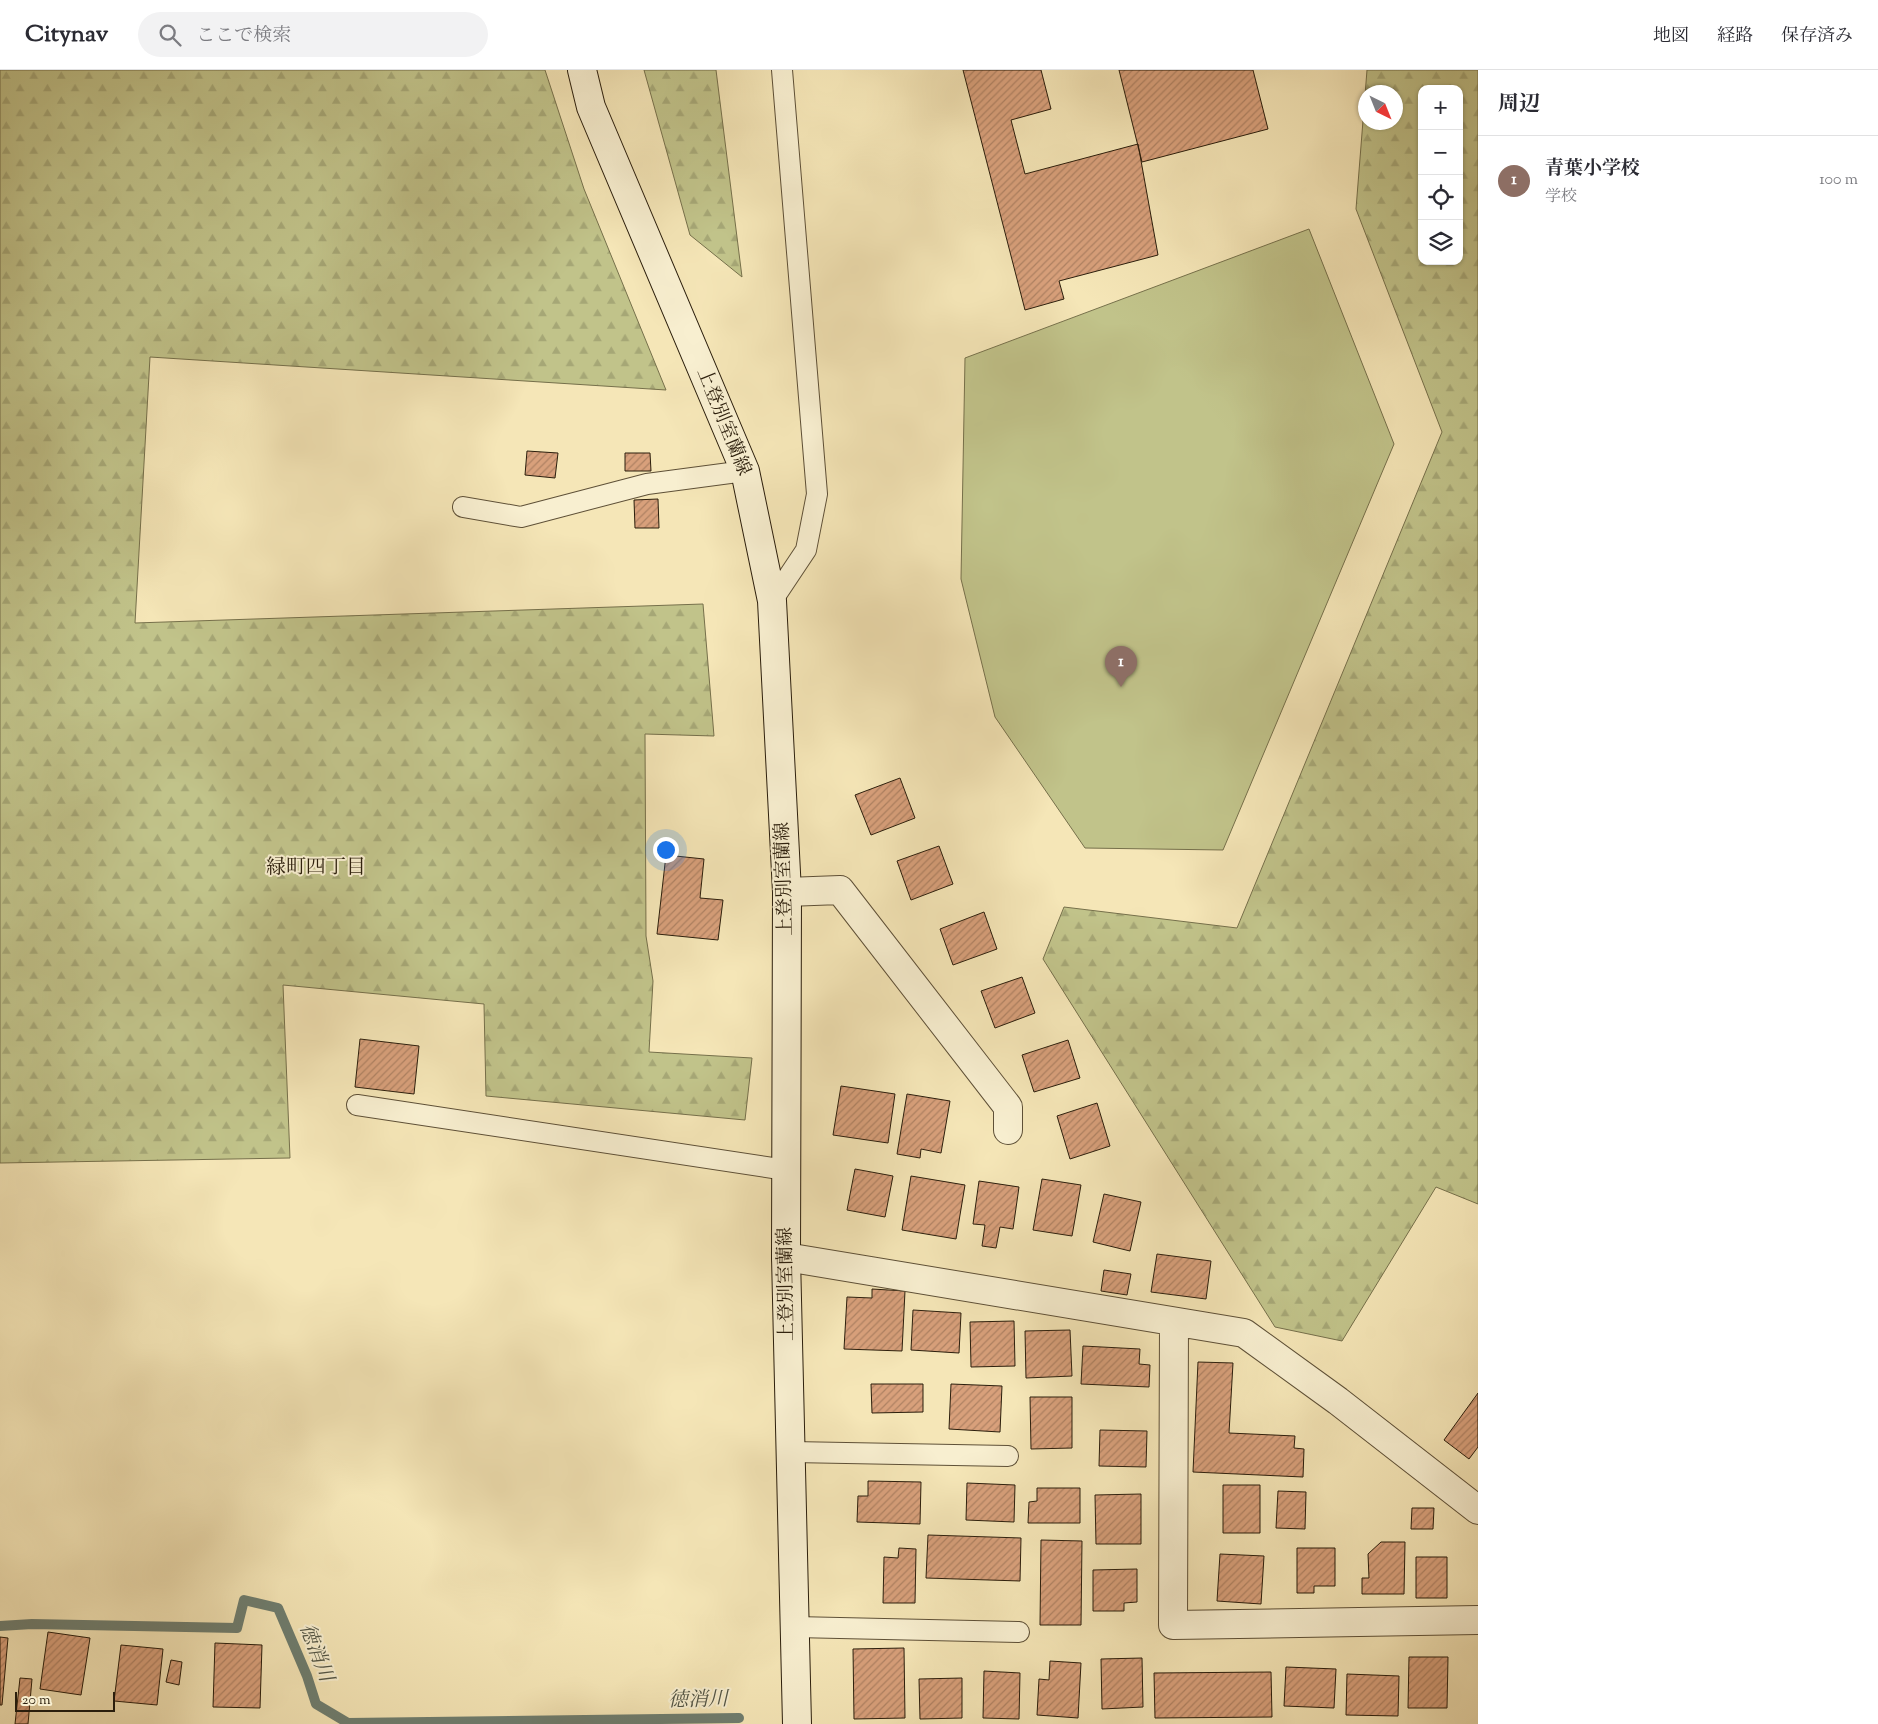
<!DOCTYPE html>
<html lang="ja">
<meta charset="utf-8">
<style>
body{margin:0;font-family:"Sorts Mill Goudy","Noto Serif JP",serif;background:#f2f2f3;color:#2b2b33}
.controls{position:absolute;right:15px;top:15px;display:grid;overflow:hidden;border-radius:10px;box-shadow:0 1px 4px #0004}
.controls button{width:45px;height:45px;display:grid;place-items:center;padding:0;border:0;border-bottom:1px solid #e1e1e2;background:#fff;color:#2b2b33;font:25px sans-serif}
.compass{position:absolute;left:1358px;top:15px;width:45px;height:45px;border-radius:50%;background:#fff;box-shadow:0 1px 4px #0004;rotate:137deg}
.scale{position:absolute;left:15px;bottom:12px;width:100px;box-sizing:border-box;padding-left:5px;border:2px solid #2b1e0c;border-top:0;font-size:14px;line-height:18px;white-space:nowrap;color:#2b1e0c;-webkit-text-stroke:4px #f8efd0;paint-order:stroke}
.you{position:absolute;left:665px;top:779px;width:18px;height:18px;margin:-12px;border:4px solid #fff;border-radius:50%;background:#1a73e8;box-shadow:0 0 0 8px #1a73e833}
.badge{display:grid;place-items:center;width:32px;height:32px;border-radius:50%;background:#2563eb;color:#fff;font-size:16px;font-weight:700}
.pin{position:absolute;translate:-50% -41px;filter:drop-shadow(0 1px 2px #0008)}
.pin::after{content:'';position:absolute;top:26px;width:18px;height:15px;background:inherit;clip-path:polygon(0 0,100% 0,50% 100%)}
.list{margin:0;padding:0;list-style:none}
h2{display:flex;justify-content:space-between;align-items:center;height:65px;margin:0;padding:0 20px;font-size:21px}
h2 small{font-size:16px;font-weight:400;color:#7c7c81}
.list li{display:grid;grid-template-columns:32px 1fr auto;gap:15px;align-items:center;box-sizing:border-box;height:90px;padding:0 20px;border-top:1px solid #e1e1e2}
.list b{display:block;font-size:19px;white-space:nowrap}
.list p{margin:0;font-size:16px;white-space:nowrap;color:#7c7c81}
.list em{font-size:16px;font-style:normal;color:#7c7c81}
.icon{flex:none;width:28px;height:28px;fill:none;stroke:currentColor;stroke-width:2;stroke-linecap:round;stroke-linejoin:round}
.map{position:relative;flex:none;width:1478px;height:1654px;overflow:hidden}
header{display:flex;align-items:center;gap:30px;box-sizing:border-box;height:70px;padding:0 25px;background:#fff;border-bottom:1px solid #e1e1e2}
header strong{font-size:24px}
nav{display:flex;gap:28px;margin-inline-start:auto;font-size:18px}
.search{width:350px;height:45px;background:#f2f2f3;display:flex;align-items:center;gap:12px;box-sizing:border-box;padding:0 18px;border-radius:28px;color:#7c7c81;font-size:19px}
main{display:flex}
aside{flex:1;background:#fff}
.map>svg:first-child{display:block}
.forest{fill:url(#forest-firs);stroke:#76704b;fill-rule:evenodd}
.garden{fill:#c1c38a;stroke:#76704b}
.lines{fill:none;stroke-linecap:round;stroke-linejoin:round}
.stream{stroke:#6f7e70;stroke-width:10}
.building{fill:url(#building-hatch);stroke:#2b1e0c}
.service-casing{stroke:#5e5037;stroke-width:22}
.minor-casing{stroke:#5e5037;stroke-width:30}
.secondary-casing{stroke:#2b1e0c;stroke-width:30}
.service{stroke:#f8efd0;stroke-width:20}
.minor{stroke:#f8efd0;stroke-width:28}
.secondary{stroke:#f8efd0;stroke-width:28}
.labels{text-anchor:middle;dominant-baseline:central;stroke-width:4;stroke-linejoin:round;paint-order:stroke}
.street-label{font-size:19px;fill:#2b1e0c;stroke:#f8efd0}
.neighbourhood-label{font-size:20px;fill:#2b1e0c;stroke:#f8efd0}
.water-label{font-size:20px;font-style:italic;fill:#535646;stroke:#f8efd0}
</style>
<header>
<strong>Citynav</strong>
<div class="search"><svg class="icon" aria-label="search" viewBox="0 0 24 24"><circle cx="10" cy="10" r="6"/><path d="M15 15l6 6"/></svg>ここで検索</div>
<nav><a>地図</a><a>経路</a><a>保存済み</a></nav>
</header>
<main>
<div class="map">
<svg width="1478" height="1654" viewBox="0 0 1478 1654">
<defs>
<pattern id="forest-firs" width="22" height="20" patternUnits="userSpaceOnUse" patternTransform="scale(1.25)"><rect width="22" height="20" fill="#c1c38a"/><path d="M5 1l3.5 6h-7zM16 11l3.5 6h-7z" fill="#a6a776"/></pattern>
<pattern id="building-hatch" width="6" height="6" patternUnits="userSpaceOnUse" patternTransform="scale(1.25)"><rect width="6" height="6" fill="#d8a07b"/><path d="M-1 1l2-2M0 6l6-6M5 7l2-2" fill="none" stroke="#af8263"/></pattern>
</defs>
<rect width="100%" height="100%" fill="#f5e6b7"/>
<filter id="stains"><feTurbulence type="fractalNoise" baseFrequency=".004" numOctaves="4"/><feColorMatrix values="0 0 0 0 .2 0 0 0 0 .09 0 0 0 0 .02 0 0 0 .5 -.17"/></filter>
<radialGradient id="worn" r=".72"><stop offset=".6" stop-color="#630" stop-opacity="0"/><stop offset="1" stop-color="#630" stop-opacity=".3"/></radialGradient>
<!-- forest -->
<path class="forest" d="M0 0H545L584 119 666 320 150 287 135 553 703 534 714 666 645 664 646 866 653 911 649 982 752 988 745 1050 486 1026 484 934 283 915 290 1088 0 1093Z
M644 0H716L742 207 690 165Z
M1367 0H1478V1134L1436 1117 1342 1271 1275 1257 1043 889 1064 837 1237 858 1442 362 1356 139ZM1422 19H1459V191H1422ZM1396 22V52H1366V22Z"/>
<!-- garden -->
<path class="garden" d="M1309 159 1394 374 1223 780 1085 778 995 647 961 509 965 288Z"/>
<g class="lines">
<!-- stream -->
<path class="stream" d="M0 1556 32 1554 237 1558 244 1530 278 1538 307 1606 316 1634 348 1653 739 1648"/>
</g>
<!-- building -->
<path class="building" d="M963 0H1041L1051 39 1011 50 1025 104 1138 74 1158 185 1059 211 1064 229 1025 240Z
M1119 0H1253L1268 59 1142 92Z
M527 381 558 383 555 408 525 405Z
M625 383H650L651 401H625Z
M658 429 659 458H635L634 430Z
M900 708 915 748 871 765 855 725Z
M939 776 953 814 911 830 897 791Z
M666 785 704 789 700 828 723 830 718 870 657 864Z
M984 842 997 879 953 895 940 859Z
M1022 907 1035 943 995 958 981 921Z
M360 969 419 976 414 1024 355 1017Z
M1068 970 1080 1008 1034 1022 1022 985Z
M841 1016 895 1024 888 1073 833 1065Z
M907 1024 950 1031 941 1083 921 1079 920 1088 897 1084Z
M1097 1033 1110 1076 1070 1089 1057 1046Z
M855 1099 893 1106 885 1147 847 1140Z
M911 1106 965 1115 956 1169 902 1160Z
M1042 1109 1081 1115 1072 1166 1033 1160Z
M979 1111 1019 1117 1013 1159 1000 1157 996 1178 982 1176 985 1155 973 1154Z
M1104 1124 1141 1132 1130 1181 1093 1172Z
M1157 1184 1211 1191 1206 1229 1151 1222Z
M1104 1200 1131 1204 1127 1225 1101 1221Z
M872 1219 905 1221 902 1281 844 1279 847 1227 872 1228Z
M913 1240 961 1243 959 1283 911 1280Z
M1014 1251 1015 1296 971 1297 970 1252Z
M1070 1260 1072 1306 1026 1308 1025 1261Z
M1083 1276 1140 1279 1139 1294 1150 1295 1149 1317 1081 1314Z
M1198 1292 1233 1293 1229 1363 1295 1366 1294 1378 1304 1379 1303 1407 1193 1402Z
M871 1314H923V1342L872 1343Z
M951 1314 1002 1316 1000 1362 949 1359Z
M1478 1323V1377L1469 1389 1444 1370Z
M1030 1327H1072V1378L1031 1379Z
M1100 1360 1147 1361 1146 1397 1099 1396Z
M868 1411 921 1412 920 1454 857 1452 858 1426H868Z
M967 1413 1015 1415 1014 1452 966 1450Z
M1223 1415H1260V1463H1223Z
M1037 1418H1080V1453H1028L1029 1432 1037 1431Z
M1278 1421 1306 1422 1305 1459 1276 1458Z
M1141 1424V1474H1096L1095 1425Z
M1412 1438H1434L1433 1459H1411Z
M928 1465 1021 1468 1020 1511 926 1508Z
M1041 1470 1082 1471 1081 1555H1040Z
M1381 1472H1405L1404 1524H1362V1508H1369L1368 1484Z
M899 1478 916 1479 915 1533H883L884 1487 898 1488Z
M1297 1478H1335V1516H1314V1523H1297Z
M1220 1484 1264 1486 1261 1534 1217 1531Z
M1416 1487H1447V1528H1416Z
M1137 1499V1532L1124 1533V1541H1093V1500Z
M48 1562 90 1568 81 1625 40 1619Z
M0 1567 8 1568 2 1635H0Z
M215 1573 262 1575 260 1638 213 1637Z
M121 1575 163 1579 157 1635 114 1631Z
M904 1578 905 1648 854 1649 853 1579Z
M1409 1587H1448L1447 1638H1408Z
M1142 1588 1143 1637 1102 1639 1101 1589Z
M171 1590 182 1592 179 1615 166 1612Z
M1050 1591 1081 1593 1078 1648 1037 1645 1039 1609 1049 1610Z
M1286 1597 1336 1599 1334 1638 1284 1636Z
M984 1601 1020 1603 1019 1649 983 1648Z
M1271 1602 1272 1647 1155 1648 1154 1603Z
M1347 1604 1399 1606 1398 1646 1346 1645Z
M20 1608 32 1609 28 1654H15Z
M962 1608V1648L920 1649 919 1609Z"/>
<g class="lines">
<!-- service casing -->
<g class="service-casing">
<path id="service" d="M463 437 521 447 647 414 745 401
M772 531 806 480 817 424 782 0
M357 1035 786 1100
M792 1382 1008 1386
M795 1557 1019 1562"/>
</g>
<!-- minor casing -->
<g class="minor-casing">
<path id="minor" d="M787 822 840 820 1008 1037V1060
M786 1187 1244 1263 1338 1331 1478 1440
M1174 1252 1173 1555 1478 1550"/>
</g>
<!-- secondary casing -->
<g class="secondary-casing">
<path id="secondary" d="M582 0 591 37 745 401 772 531 787 822 786 1187 797 1654"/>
</g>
<!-- service -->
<use href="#service" class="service"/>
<!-- minor -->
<use href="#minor" class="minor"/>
<!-- secondary -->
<use href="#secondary" class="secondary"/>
</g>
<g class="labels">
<!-- street labels -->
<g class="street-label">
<text transform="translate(723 352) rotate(68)">上登別室蘭線</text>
<text transform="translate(785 809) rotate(-92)">上登別室蘭線</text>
<text transform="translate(787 1214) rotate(-91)">上登別室蘭線</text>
</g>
<!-- neighbourhood labels -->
<g class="neighbourhood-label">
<text x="316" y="798">緑町四丁目</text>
</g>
<!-- water labels -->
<g class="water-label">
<text transform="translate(315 1583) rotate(69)">徳消川</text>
<text transform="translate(698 1631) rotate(-1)">徳消川</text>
</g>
</g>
<rect width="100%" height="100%" filter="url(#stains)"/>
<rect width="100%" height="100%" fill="url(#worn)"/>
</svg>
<div class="controls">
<button>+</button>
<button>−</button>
<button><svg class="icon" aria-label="locate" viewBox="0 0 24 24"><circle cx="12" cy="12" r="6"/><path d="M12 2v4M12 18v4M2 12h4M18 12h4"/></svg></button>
<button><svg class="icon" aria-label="layers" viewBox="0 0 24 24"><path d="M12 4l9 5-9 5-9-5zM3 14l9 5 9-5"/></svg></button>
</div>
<svg class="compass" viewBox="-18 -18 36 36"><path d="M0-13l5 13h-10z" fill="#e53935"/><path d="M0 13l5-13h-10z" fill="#7c7c81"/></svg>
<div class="scale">20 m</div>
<div class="you"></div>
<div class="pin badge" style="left:1121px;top:617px;background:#8d6e63">1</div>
</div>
<aside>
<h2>周辺<small></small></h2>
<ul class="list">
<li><span class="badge" style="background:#8d6e63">1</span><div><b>青葉小学校</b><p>学校</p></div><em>100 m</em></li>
</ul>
</aside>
</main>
